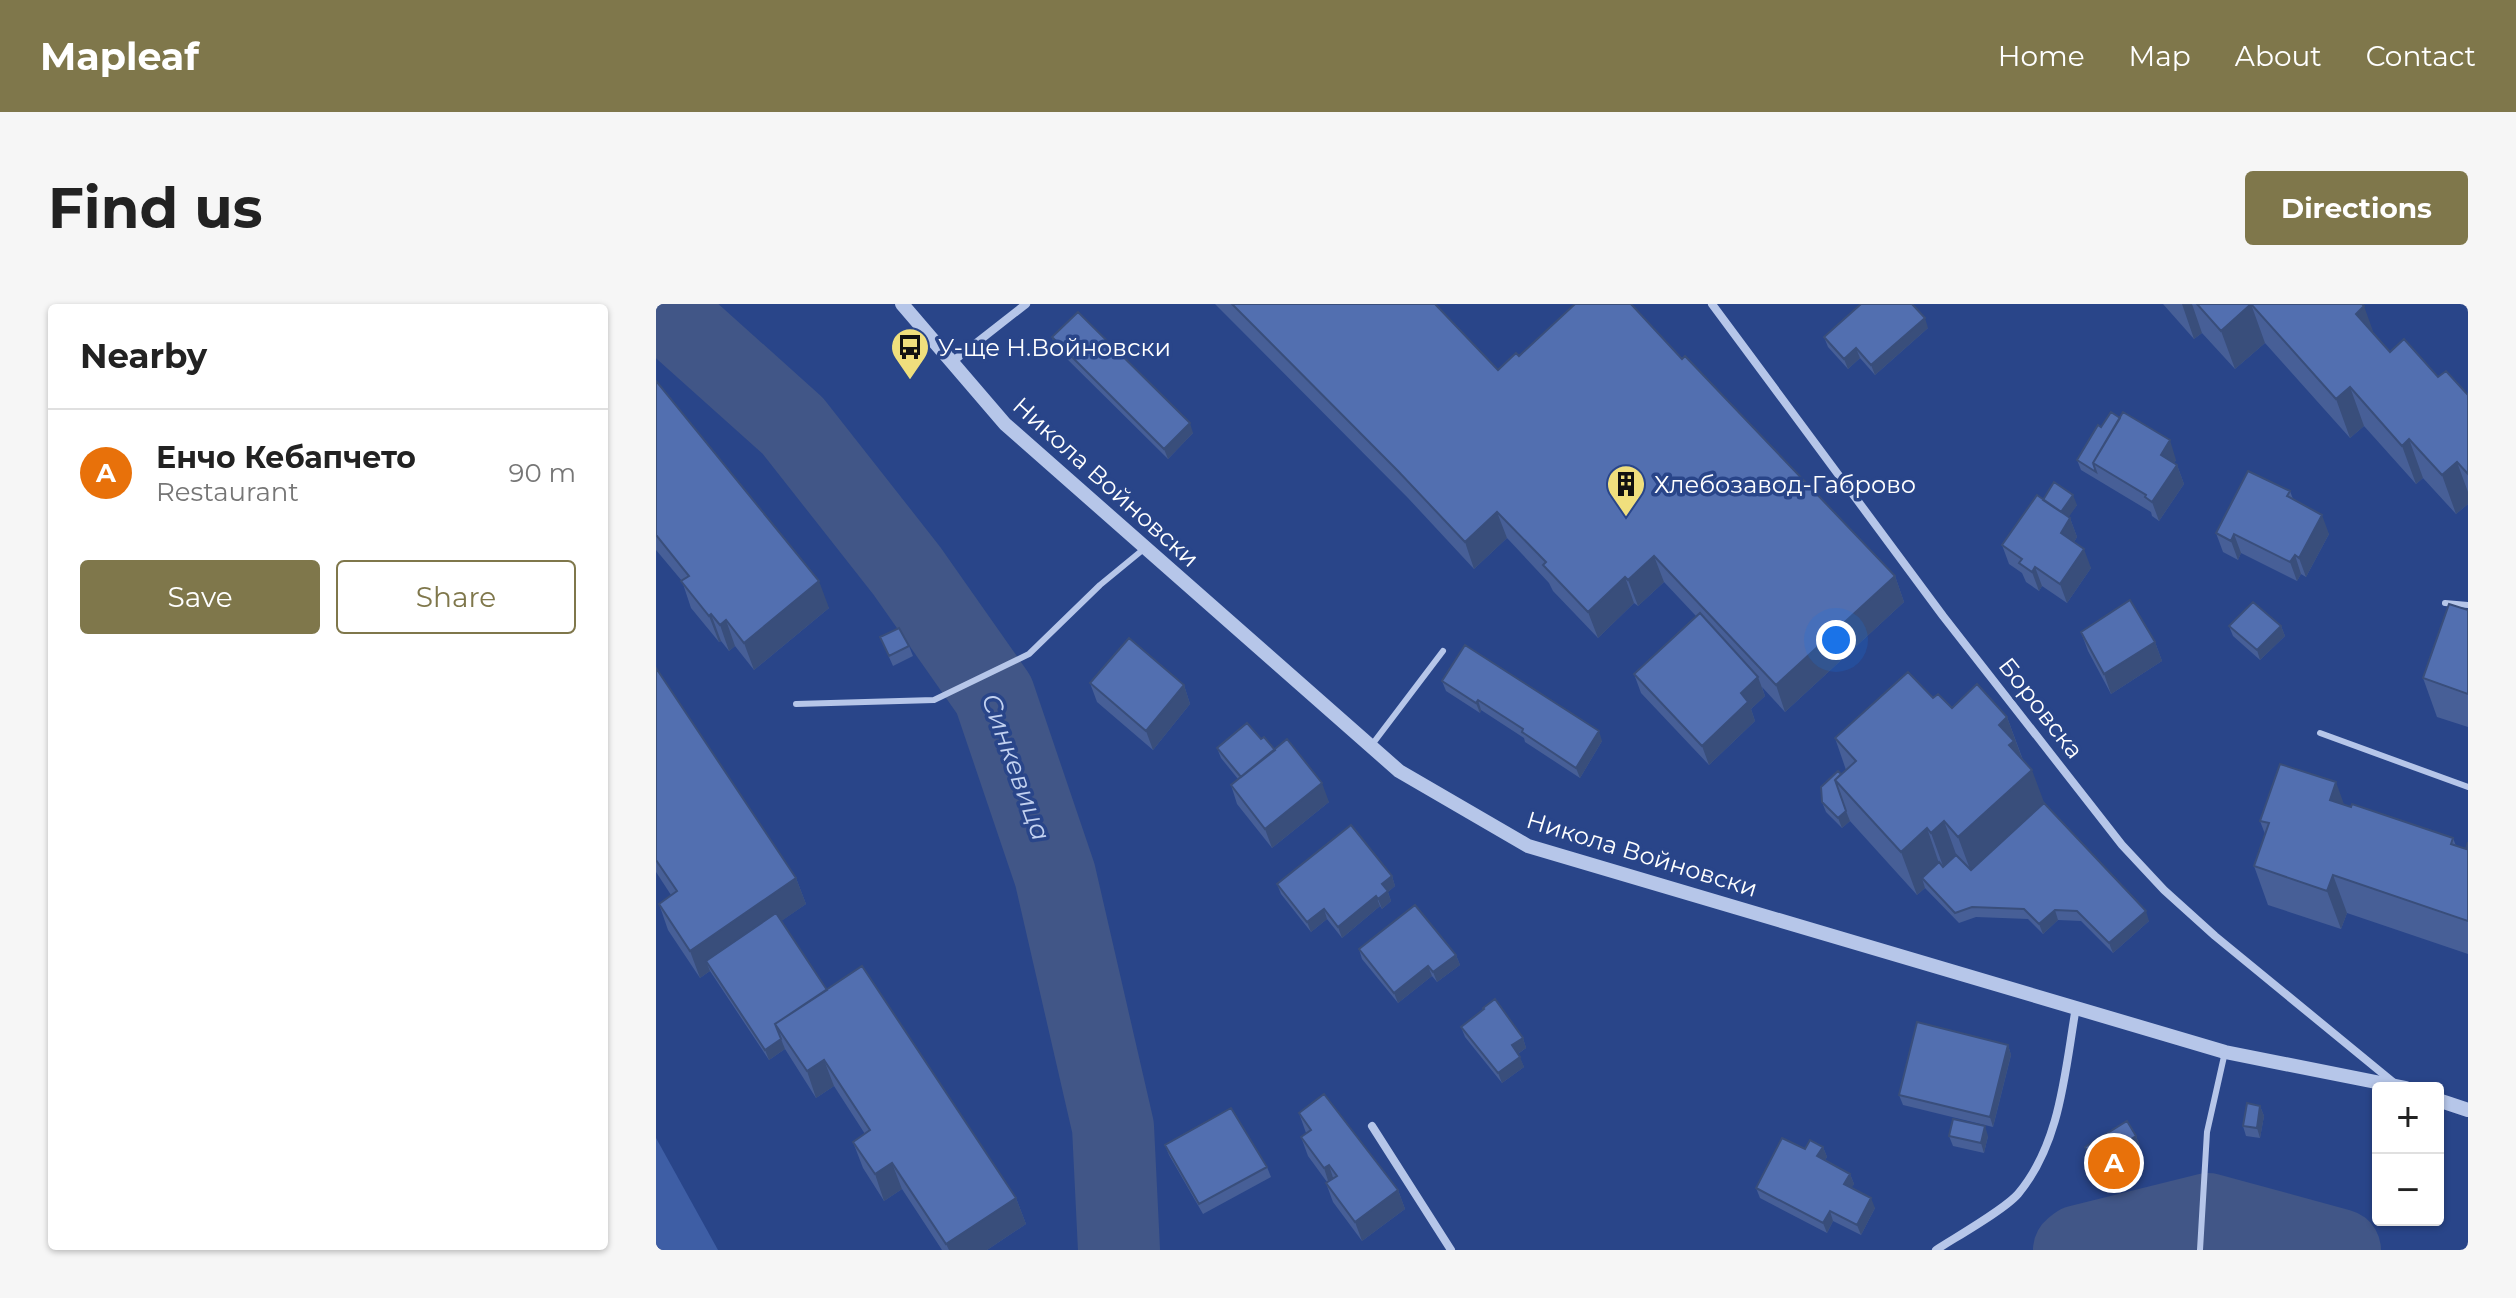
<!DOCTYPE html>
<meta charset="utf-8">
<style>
body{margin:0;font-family:Montserrat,sans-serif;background:#f6f6f6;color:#222}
.controls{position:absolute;right:24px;bottom:24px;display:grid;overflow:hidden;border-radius:8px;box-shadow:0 2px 6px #0004}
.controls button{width:72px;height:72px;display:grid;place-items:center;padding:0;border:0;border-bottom:2px solid #e0e0e0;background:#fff;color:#222;font:40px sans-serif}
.you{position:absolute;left:1180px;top:336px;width:28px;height:28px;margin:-20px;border:6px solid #fff;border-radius:50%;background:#1a73e8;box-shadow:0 0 0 12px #1a73e833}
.badge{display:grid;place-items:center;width:52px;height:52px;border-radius:50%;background:#7f774b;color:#fff;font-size:26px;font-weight:700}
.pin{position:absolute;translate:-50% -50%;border:4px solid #fff;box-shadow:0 2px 8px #0006}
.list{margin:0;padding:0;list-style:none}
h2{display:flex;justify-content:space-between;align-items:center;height:104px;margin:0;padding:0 32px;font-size:34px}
h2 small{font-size:26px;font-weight:400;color:#767676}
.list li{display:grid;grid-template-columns:52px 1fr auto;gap:24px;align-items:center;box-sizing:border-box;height:128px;padding:0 32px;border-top:2px solid #e0e0e0}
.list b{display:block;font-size:30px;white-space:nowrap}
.list p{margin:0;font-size:26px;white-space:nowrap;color:#767676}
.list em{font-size:26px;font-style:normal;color:#767676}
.actions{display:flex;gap:16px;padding:24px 32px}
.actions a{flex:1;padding:18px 0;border:2px solid #7f774b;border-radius:8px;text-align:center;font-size:28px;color:#7f774b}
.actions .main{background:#7f774b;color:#fff}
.map{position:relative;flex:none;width:1812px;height:946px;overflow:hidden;border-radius:8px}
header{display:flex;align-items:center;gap:48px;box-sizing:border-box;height:112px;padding:0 40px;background:#7f774b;color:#fff}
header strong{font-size:38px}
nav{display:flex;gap:44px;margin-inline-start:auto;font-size:28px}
.intro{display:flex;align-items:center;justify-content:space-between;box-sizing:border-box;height:192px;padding:0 48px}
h1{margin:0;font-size:56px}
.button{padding:20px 36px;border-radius:8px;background:#7f774b;color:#fff;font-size:28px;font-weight:700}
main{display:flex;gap:48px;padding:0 48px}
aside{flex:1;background:#fff;border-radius:8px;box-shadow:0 2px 6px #0004}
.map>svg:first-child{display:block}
.green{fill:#3e5ea5}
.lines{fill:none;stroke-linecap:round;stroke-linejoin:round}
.river{stroke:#415687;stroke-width:82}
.service{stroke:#b6c6e9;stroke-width:6}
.minor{stroke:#b6c6e9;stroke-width:8}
.tertiary{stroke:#b6c6e9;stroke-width:14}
.wall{fill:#475f97}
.shaded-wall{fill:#394e7b}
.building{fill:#526fb0;stroke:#394e7b;stroke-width:2}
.labels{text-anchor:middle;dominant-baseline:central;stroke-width:7;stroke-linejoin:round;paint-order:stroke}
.poi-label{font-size:24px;fill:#fff;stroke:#294589;text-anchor:start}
.street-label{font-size:24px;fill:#fff;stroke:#294589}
.water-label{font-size:26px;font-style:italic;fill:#c2d1f0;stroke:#294589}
</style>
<header>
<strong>Mapleaf</strong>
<nav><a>Home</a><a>Map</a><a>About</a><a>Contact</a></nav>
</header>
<div class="intro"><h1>Find us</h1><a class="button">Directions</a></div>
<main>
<aside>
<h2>Nearby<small></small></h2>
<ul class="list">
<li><span class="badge" style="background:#e8710a">A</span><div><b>Енчо Кебапчето</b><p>Restaurant</p></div><em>90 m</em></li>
</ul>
<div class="actions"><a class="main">Save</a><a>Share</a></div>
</aside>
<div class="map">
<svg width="1812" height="946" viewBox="0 0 1812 946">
<rect width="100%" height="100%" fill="#294589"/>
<!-- green -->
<path class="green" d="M0 834 62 946H0Z"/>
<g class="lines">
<!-- river -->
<path class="river" d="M1 0 137 122 251 267 338 391 399 571 457 823 463 946
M1418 946 1423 942 1552 910 1684 946"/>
<!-- service -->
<path class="service" d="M1789 299 1812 301
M140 400 278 396 373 350 444 281 489 244
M1664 429 1812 483
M715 442 787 347
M1544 946 1551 828 1569 748"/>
<!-- minor -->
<path class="minor" d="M1056 0 1287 312 1466 541 1508 586 1559 632 1737 778
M296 58 370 0
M716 822 795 946
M1280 946C1300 933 1348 906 1362 890 1405 839 1409 766 1420 703"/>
<!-- tertiary -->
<path class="tertiary" d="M246 0 349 120 743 467 872 542 1569 748 1750 784
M1782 796 1812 806"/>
</g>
<!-- wall -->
<path class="wall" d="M559 0H779L842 66 863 52 1026 55 1239 272 1248 298 1129 408 1106 383 1109 392 1095 405 1099 417 1053 461 985 389 978 370 1040 312 1008 278 982 302 978 299 942 334 897 287 893 279 851 234 818 265 752 194Z
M1507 0H1706L1718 31 1734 48 1782 73 1812 91V200L1800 210 1767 174 1760 180 1708 122 1694 134 1609 39 1579 65 1546 29 1538 35Z
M1272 24 1219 71 1204 54 1192 65 1172 43 1168 33Z
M396 33 537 129 512 155 399 43Z
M0 77 173 304 98 366 79 342 73 347 65 337 63 338 35 304 26 277 0 246Z
M1421 156H1520L1518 159 1521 161 1528 180 1503 217 1496 212 1495 208 1425 166Z
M1634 187 1637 195 1673 230 1650 273 1645 270 1641 277 1585 249 1582 256 1567 248 1560 229Z
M1387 196 1421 201 1412 213 1414 214 1421 233 1418 238 1435 264 1411 299 1386 282 1383 287 1370 278 1366 269 1353 260 1346 241Z
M1812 306V423L1781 413 1767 374Z
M1573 322H1625L1629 332 1604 356 1577 332Z
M1425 328 1499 338 1506 357 1455 390 1432 347Z
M224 333 253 342 257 352 237 362Z
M0 364 140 574 150 600 125 617 171 686 360 894 370 920 331 946H286L246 885 228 897 207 864 197 838 209 830 178 782 160 794 129 745 113 756 54 667 44 674 12 626 3 600 15 591 0 568Z
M786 377 946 437 924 474 869 438 868 434 825 406 824 409 790 387Z
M434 379 528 381 534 400 497 446 441 398Z
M1277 394 1296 404 1351 413 1367 456 1388 499 1493 617 1457 649 1425 617 1402 616 1387 630 1372 615 1320 613 1303 619 1269 584 1261 591 1194 517 1186 524 1170 508 1166 498 1185 470 1190 466 1179 434Z
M605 435 619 446 673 498 616 544 581 500 575 481 582 475 565 454 561 444Z
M1688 501 1797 534 1800 542 1810 545 1812 538V650L1691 609 1685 625 1612 601 1598 562 1609 530 1604 517Z
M736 572 739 582 732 588 735 597 726 605 724 602 686 634 671 615 655 628 625 590 621 580Z
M703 645 800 651 804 661 781 678 776 672 742 699 706 655Z
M805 723 867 734 870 744 862 750 868 763 846 779 809 733Z
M1352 741 1355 751 1337 823 1247 801 1243 791Z
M1604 802 1608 812 1604 834 1590 832 1587 822Z
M643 809 742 886 749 905 706 937 677 898 670 879 671 878 652 852 645 833 650 829Z
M1293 832H1332L1328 849 1297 842Z
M1480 832 1484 842 1475 847 1483 866 1452 885 1433 853 1429 843Z
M509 841 611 863 615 873 547 910 513 851Z
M1167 843 1171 853 1169 856 1194 870 1198 880 1195 884 1219 904 1205 931 1177 917 1171 929 1104 894 1100 884 1149 845Z"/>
<!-- shaded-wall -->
<path class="shaded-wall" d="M1526 0H1536L1546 29 1538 35Z
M1595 0 1609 39 1579 65 1565 27Z
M1708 2 1722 41 1700 10Z
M1269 14 1272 24 1219 71 1215 61Z
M1200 44 1204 54 1192 65 1188 55Z
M1694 83 1708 122 1694 134 1680 95Z
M534 119 537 129 512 155 508 145Z
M1753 135 1767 174 1760 180 1746 142Z
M1514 136 1520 156 1512 170 1505 151Z
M1801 158 1812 188V200L1800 210 1786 171Z
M1521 161 1528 180 1503 217 1496 198Z
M1417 191 1421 201 1406 223 1402 213Z
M841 208 851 234 818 265 809 238Z
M1666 211 1673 230 1650 273 1643 254Z
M1414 214 1421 233 1412 248 1405 229Z
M1578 230 1585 249 1582 256 1575 237Z
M1428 245 1435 264 1411 299 1404 280Z
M1639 251 1645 270 1641 277 1634 258Z
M998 252 1008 278 982 302 972 276Z
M1379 263 1386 282 1383 287 1376 268Z
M1239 272 1248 298 1129 408 1120 381Z
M969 273 978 299 942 334 932 308Z
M163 277 173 304 98 366 88 339Z
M55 310 65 337 63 338 53 312Z
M70 316 79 342 73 347 64 321Z
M1625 322 1629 332 1604 356 1601 346Z
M1499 338 1506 357 1455 390 1448 370Z
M1102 373 1109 392 1095 405 1099 417 1053 461 1046 442 1085 389Z
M528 381 534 400 497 446 490 427Z
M822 396 825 406 824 409 820 399Z
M1351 413 1367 457 1376 466 1392 509 1318 576 1302 533 1343 421Z
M943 427 946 437 924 474 920 464Z
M1680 478 1694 517 1674 496Z
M666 479 673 498 616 544 609 525Z
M1190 507 1194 517 1186 524 1182 514Z
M1288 517 1304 561 1291 573 1275 529Z
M1271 524 1286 568 1266 574 1269 584 1261 591 1245 548Z
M1677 571 1691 609 1685 625 1671 587Z
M736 572 739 582 732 588 735 597 726 605 722 595 726 580Z
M140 574 150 600 56 665 50 657 54 667 44 674 34 647Z
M720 592 724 602 686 634 682 623Z
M668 605 671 615 655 628 651 618Z
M1399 606 1402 616 1387 630 1383 620Z
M1490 607 1493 617 1457 649 1453 639Z
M800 651 804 661 781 678 777 668Z
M772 662 776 672 742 699 738 689Z
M867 734 870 744 860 751 856 741Z
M125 735 129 745 113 756 109 746Z
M1352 741 1355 751 1337 823 1334 813Z
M864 753 868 763 846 779 842 769Z
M168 756 178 782 160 794 151 767Z
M1604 802 1608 812 1604 834 1601 824Z
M1329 822 1332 832 1328 849 1325 839Z
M1480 832 1484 842 1473 848 1470 838Z
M1167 843 1171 853 1165 862 1161 852Z
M236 859 246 885 228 897 219 870Z
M673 861 679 880 674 883 668 864Z
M1194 870 1198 880 1192 890 1188 880Z
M742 886 749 905 706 937 699 918Z
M360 894 370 920 331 946H293L290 940Z
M1215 894 1219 904 1205 931 1201 921Z
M1174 907 1177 917 1171 929 1167 919Z"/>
<!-- building -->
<path class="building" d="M576 0H779L842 66 860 49 863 52 919 0H975L1026 55 1029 52 1239 272 1120 381 998 252 972 276 969 273 932 308 887 261 890 258 841 208 809 238 742 167Z
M1205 0H1256L1269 14 1215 61 1200 44 1188 55 1168 33Z
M1541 0H1706L1708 2 1700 10 1734 48 1748 35 1782 73 1790 67 1812 91V170L1801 158 1786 171 1753 135 1746 142 1694 83 1680 95 1595 0 1565 27Z
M422 8 534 119 508 145 396 33Z
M0 77 163 277 88 339 70 316 64 321 55 310 53 312 25 277 33 272 0 231Z
M1455 108 1464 114 1437 159 1440 168 1421 156 1442 121 1445 123Z
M1467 108 1514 136 1505 151 1521 161 1496 198 1489 193 1490 191 1437 159Z
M1592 167 1634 187 1631 192 1666 211 1643 254 1639 251 1634 258 1578 230 1575 237 1560 229Z
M1398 178 1417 191 1405 208 1387 196Z
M1381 191 1414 214 1405 229 1428 245 1404 280 1379 263 1376 268 1363 259 1366 255 1346 241Z
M1474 296 1499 338 1448 370 1425 328Z
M1597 298 1625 322 1601 346 1573 322Z
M1793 300 1812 306V390L1767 374Z
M1044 309 1102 373 1085 389 1092 398 1046 442 978 370Z
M243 324 253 342 233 352 224 333Z
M473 334 528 381 490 427 434 379Z
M809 341 943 427 920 464 866 428 867 425 822 396 820 399 786 377Z
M0 364 140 574 34 647 3 600 21 587 0 556Z
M1252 368 1277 394 1282 390 1296 404 1321 380 1351 413 1343 421 1358 437 1353 441 1376 466 1302 533 1288 517 1275 529 1271 524 1245 548 1179 476 1200 457 1179 434Z
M591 419 605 435 608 433 619 446 585 473 561 444Z
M631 435 666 479 609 525 575 481Z
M1624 460 1680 478 1674 496 1695 503 1696 500 1797 534 1795 540 1810 545 1812 538V617L1677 571 1671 587 1598 562 1613 519 1604 517Z
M1182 467 1185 470 1179 476 1190 507 1182 514 1166 498 1165 483Z
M1388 499 1490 607 1453 639 1421 607 1399 606 1383 620 1368 605 1316 603 1299 609 1266 574 1283 558 1287 563 1300 551 1315 566Z
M695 521 736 572 726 580 732 587 722 595 720 592 682 623 668 605 651 618 621 580Z
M759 601 800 651 777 668 772 662 738 689 703 645Z
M120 609 171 686 119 720 125 735 109 746 50 657Z
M206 662 360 894 290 940 236 859 219 870 197 838 214 826 168 756 151 767 119 720Z
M839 695 867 734 856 741 864 753 842 769 805 723 828 705 827 704Z
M1261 718 1352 741 1334 813 1243 791Z
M668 790 742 886 699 918 670 879 681 872 673 861 668 864 645 833 655 826 643 809Z
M1591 799 1604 802 1601 824 1587 822Z
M575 804 611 863 543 900 509 841Z
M1297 815 1329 822 1325 839 1293 832Z
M1471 817 1480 832 1470 838 1480 856 1449 875 1429 843Z
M1126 834 1149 845 1154 836 1167 843 1161 852 1194 870 1188 880 1215 894 1201 921 1174 907 1167 919 1100 884Z"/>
<!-- icons -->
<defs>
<g id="bus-pin" transform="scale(2)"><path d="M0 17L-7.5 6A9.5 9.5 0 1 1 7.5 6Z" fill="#f0df7d" stroke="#294589"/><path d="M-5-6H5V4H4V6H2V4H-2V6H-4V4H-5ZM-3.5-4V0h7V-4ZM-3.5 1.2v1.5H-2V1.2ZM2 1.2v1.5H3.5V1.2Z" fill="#111"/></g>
<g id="building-pin" transform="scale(2)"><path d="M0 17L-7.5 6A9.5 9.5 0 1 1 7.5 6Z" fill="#f0df7d" stroke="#294589"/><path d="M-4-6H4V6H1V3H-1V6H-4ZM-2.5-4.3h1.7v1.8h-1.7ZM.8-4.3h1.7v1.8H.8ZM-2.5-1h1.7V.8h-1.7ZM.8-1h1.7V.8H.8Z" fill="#111"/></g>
</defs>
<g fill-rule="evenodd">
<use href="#bus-pin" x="254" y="43"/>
<use href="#building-pin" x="970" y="180"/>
</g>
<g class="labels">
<!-- poi labels -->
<g class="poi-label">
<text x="282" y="43">У-ще Н.Войновски</text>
<text x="998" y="180">Хлебозавод-Габрово</text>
</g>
<!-- street labels -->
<g class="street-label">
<text transform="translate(450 178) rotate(42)">Никола Войновски</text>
<text transform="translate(1385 404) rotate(52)">Боровска</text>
<text transform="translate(986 550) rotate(17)">Никола Войновски</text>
</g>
<!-- water labels -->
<g class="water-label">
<text transform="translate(360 463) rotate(70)">Синкевица</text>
</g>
</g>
</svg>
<div class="controls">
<button>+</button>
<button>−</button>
</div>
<div class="you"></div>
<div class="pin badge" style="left:1458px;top:859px;background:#e8710a">A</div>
</div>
</main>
